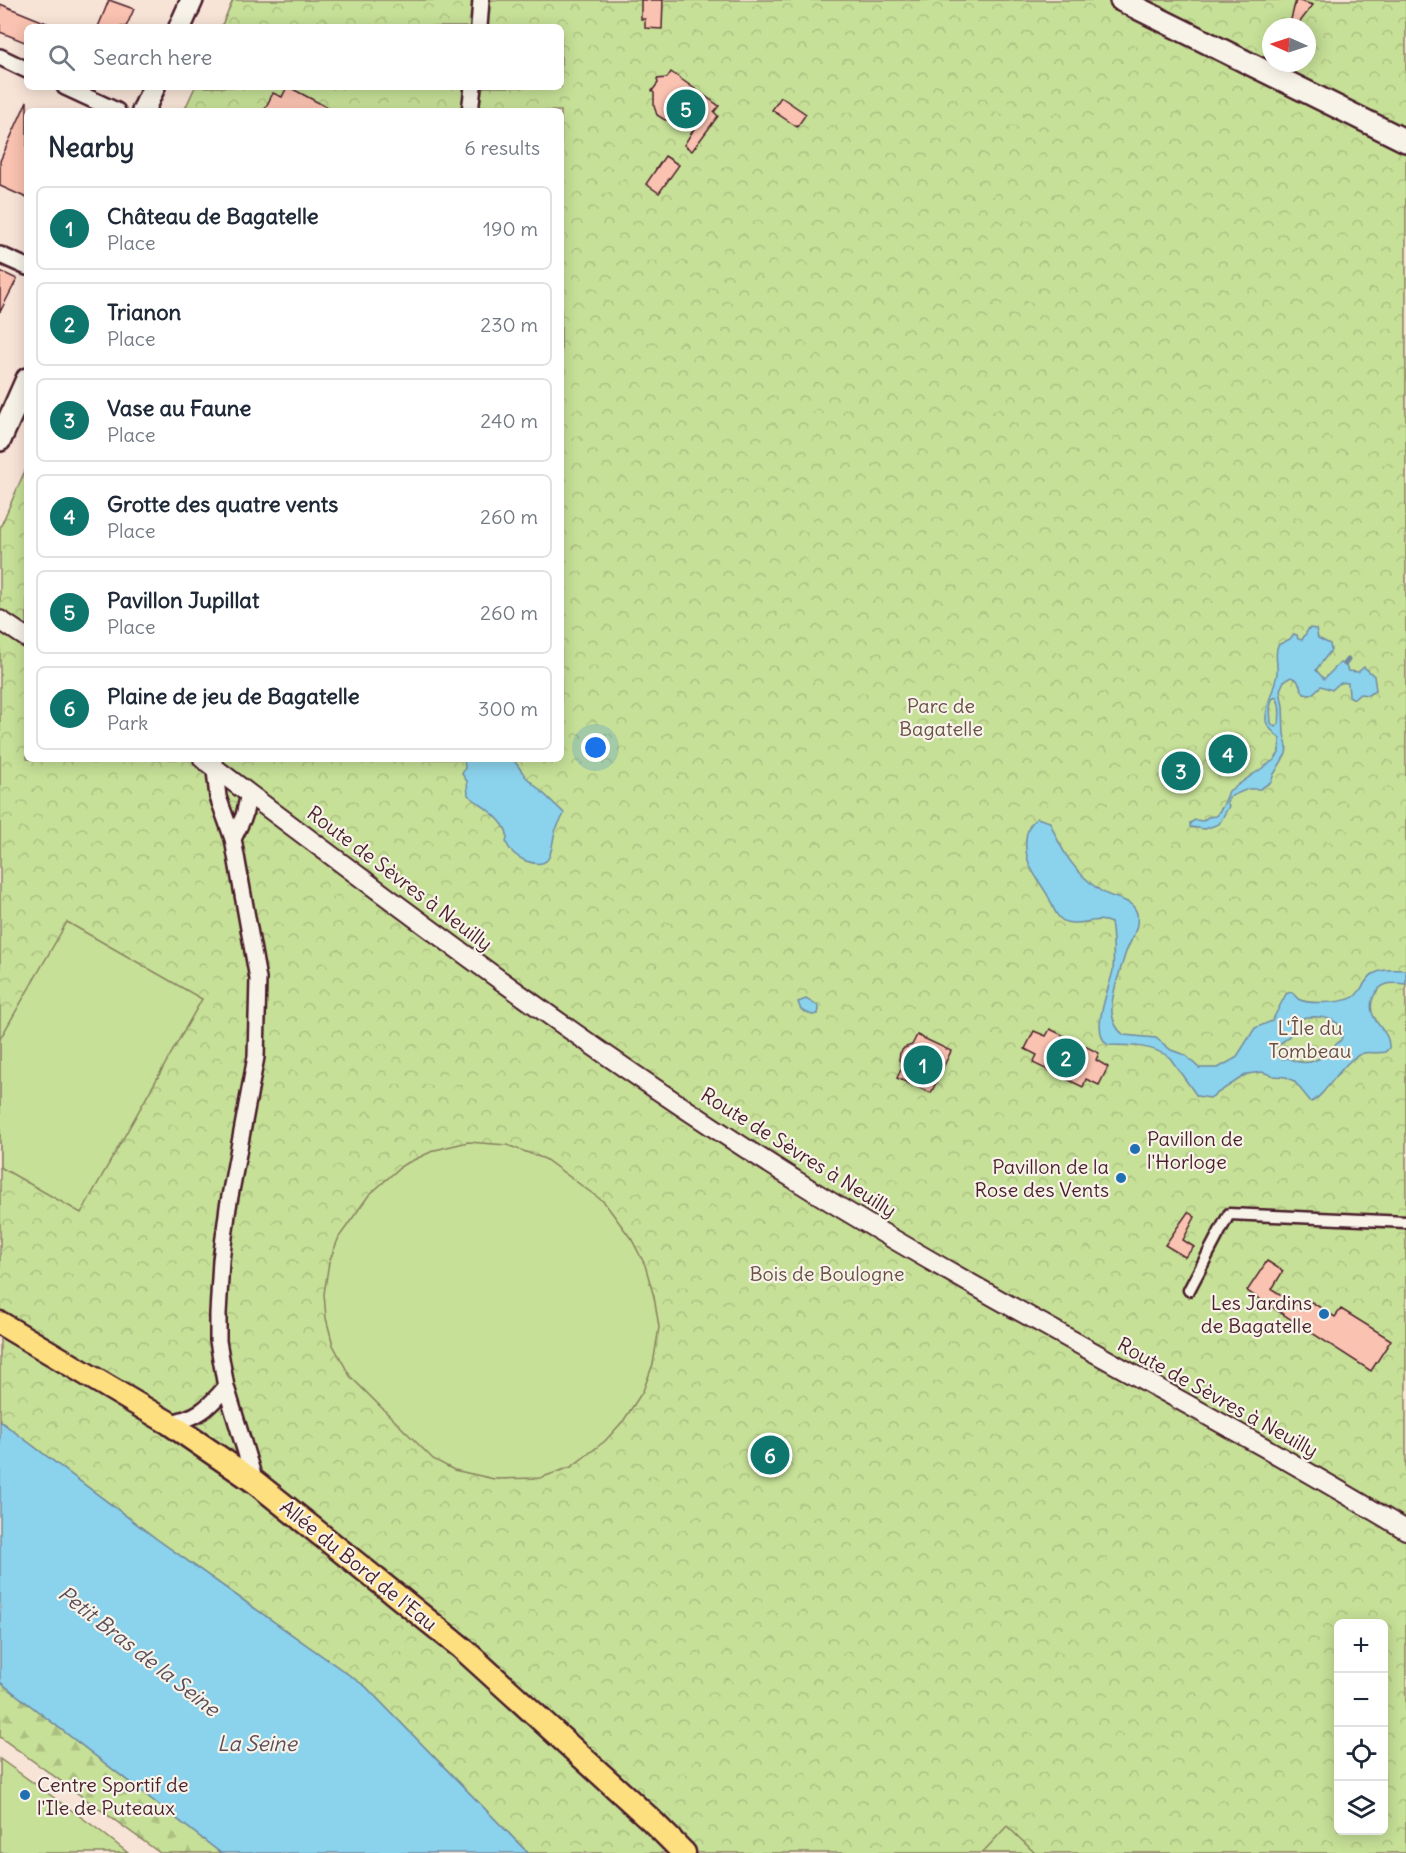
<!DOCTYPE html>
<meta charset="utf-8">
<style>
body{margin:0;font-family:Delius,sans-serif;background:#f6f6f7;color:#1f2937}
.controls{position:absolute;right:18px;bottom:18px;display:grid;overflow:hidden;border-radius:9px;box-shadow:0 3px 15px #0003}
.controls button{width:54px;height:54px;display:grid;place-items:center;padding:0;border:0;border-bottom:2px solid #e0e1e3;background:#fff;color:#1f2937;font:30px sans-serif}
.compass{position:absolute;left:1262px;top:18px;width:54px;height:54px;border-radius:50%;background:#fff;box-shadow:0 3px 15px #0003;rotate:273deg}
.you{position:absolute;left:596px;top:748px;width:21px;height:21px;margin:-15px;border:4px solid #fff;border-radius:50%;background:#1a73e8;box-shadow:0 0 0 9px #1a73e833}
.badge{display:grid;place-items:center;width:39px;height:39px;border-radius:50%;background:#0f766e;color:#fff;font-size:20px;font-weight:700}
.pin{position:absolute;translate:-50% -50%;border:3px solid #fff;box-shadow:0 2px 6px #0006}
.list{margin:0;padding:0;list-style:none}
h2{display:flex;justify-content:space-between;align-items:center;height:78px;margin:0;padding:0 24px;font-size:26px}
h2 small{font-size:20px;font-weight:400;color:#747a83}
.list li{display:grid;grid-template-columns:39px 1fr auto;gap:18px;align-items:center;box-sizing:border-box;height:84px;margin:0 12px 12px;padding:0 12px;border:2px solid #e0e1e3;border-radius:9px}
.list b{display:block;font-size:22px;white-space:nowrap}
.list p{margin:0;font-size:20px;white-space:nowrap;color:#747a83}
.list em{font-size:20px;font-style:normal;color:#747a83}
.icon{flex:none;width:33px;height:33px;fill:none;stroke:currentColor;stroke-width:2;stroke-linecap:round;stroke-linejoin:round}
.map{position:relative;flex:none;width:1406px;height:1853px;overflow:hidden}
.search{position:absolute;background:#fff;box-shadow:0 3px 15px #0003;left:24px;top:24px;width:540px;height:66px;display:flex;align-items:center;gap:15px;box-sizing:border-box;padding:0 21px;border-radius:9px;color:#747a83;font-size:22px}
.panel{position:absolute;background:#fff;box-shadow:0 3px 15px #0003;left:24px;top:108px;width:540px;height:654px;border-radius:9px}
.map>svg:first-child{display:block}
.forest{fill:url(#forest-firs);stroke:#888061;stroke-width:1.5}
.park{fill:url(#park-crowns);stroke:#888061;stroke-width:1.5;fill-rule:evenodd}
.pitch{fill:#c6e097;stroke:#888061;stroke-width:1.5}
.water{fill:#8bd2ec;stroke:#718a9f;stroke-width:1.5;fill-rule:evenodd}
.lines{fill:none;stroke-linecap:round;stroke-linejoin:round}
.stream{stroke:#718a9f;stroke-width:5}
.building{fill:#fac2b0;stroke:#4a1f2b;stroke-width:1.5}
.pedestrian-casing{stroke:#4a1f2b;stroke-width:15}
.minor-casing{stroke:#4a1f2b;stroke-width:20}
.tertiary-casing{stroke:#4a1f2b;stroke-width:22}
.secondary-casing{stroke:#4a1f2b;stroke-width:26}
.primary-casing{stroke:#4a1f2b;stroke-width:27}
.pedestrian{stroke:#f7f3e8;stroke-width:10}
.minor{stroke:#f7f3e8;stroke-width:15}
.tertiary{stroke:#f7f3e8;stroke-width:18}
.secondary{stroke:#f7f3e8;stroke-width:21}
.primary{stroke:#fedf80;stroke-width:22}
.poi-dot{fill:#1f6fb2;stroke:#f7f3e8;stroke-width:2}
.labels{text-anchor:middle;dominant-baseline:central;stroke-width:4.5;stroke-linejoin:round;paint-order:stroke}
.park-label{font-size:20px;fill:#694f46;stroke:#f7f3e8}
.street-label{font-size:20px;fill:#4a1f2b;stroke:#f7f3e8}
.poi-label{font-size:20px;fill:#4a1f2b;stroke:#f7f3e8;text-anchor:start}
.water-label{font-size:21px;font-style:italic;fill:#5a4c5b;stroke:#f7f3e8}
</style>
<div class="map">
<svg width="1406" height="1853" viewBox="0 0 1406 1853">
<defs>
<pattern id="forest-firs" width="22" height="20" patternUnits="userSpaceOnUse" patternTransform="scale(1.5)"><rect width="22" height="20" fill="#c6e097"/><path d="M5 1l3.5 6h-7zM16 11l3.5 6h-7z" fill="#acc082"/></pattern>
<pattern id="park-crowns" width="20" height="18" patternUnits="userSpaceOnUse" patternTransform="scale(1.5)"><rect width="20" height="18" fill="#c6e097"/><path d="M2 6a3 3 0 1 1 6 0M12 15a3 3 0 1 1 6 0" fill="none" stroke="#acc082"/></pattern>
</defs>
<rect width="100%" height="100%" fill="#f8e4d7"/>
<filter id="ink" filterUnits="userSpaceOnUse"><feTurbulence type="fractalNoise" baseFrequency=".0167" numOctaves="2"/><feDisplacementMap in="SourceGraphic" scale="12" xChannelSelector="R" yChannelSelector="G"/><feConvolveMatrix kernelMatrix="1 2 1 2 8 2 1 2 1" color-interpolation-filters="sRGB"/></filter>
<g filter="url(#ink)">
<!-- forest -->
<path class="forest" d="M0 1682 221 1853H160L0 1737Z"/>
<!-- park -->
<path class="park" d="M233 0H1406V1853H528L366 1687 158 1540 0 1421V528L27 466V759H561V111H184L195 87H561V27H221ZM1271 27H1307V63H1271ZM1338 1624H1384V1830H1338Z"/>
<!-- pitch -->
<path class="pitch" d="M67 922 202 999 81 1213 0 1167V1039Z
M468 1142 507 1145 545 1159 604 1202 632 1240 645 1265 654 1297 659 1327 653 1364 643 1391 624 1420 605 1441 571 1467 540 1478 494 1479 454 1470 433 1459 350 1376 333 1345 326 1318 324 1294 329 1262 339 1237 369 1195 403 1165 435 1150Z
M0 1759 99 1830 128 1853H0Z
M1007 1826 1035 1853H982Z"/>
<!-- water -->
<path class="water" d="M1309 628 1316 629 1318 638 1330 644 1331 650 1316 670 1324 679 1340 663 1345 664 1348 671 1358 672 1364 667 1374 676 1376 690 1368 695 1360 694 1354 699 1349 696 1348 683C1341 681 1337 685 1332 690L1321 686 1311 695 1304 694 1297 680 1291 677 1284 681 1280 690 1283 706 1284 734 1287 746 1286 754 1274 774 1271 782 1260 789H1248L1229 797 1227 802 1229 806 1219 824 1205 829 1190 827V823L1195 820 1203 821 1208 817 1216 816 1223 806 1229 791 1274 760 1279 753 1280 739C1276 734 1266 727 1266 720 1265 704 1275 690 1277 673 1278 663 1274 654 1278 645L1290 639 1294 634 1297 635 1298 639 1302 640ZM1276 697C1281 704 1280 715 1279 723L1275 727 1271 723 1270 708 1272 699Z
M464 759H513L526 777 563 812 564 814C561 820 557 826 555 832 550 850 554 871 526 861 516 857 510 852 506 842 514 824 481 806 468 795L467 781 462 774 465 768Z
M1037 818 1050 822C1061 851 1075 873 1101 891 1114 900 1133 898 1137 914 1140 930 1128 943 1124 958 1118 980 1100 1017 1124 1035L1156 1038 1171 1050 1185 1055 1199 1068H1218L1236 1058 1255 1028 1272 1021 1286 994 1291 992C1294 994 1296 997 1298 999 1308 1005 1346 1003 1355 996 1362 990 1365 979 1373 974 1383 968 1395 970 1406 970V984C1400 984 1393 982 1387 984 1375 988 1368 1003 1373 1015 1378 1028 1390 1033 1389 1048L1385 1052C1377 1054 1368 1051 1361 1054 1342 1061 1324 1098 1311 1102L1294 1081 1286 1077 1274 1076 1262 1072 1247 1074 1210 1098 1197 1096 1170 1058C1154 1045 1128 1045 1108 1045 1089 1031 1110 988 1113 970 1114 961 1113 931 1111 923 1097 915 1081 927 1066 922 1055 918 1053 905 1048 896 1043 887 1036 878 1031 868 1024 853 1022 828 1037 818ZM1307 1017C1323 1016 1347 1019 1341 1040 1323 1056 1313 1070 1288 1058L1282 1059 1273 1054V1049C1278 1044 1286 1041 1290 1035 1296 1024 1292 1020 1307 1017Z
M806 999 817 1005 819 1009 818 1014 812 1015 801 1010 798 1002Z
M0 1421 158 1540 366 1687 528 1853H221L0 1682Z"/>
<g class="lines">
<!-- stream -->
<path class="stream" d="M1345 664 1348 660"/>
</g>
<!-- building -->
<path class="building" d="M109 0 134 9 126 27H98Z
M641 0H663L662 29 645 28V19H641Z
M1296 0 1313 5 1296 27H1289Z
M0 4 54 26V27H27V43L0 32Z
M671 72 719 106 714 112 718 116 692 151 684 145 702 116 665 120 657 115 654 106V93L652 91 658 83 657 79 667 78Z
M287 87H289L334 111H264L273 93 282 97Z
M781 97 806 114 797 127 772 110Z
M27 101V198L0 186V161Z
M665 156 679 165 659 193 646 184Z
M0 271 17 279 0 312Z
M1050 1029 1099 1053 1096 1060 1108 1067 1099 1085 1086 1079 1083 1087 1033 1063 1037 1055 1025 1049 1034 1031 1046 1036Z
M917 1035 951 1051 931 1093 897 1078 902 1067 899 1060 900 1053 904 1048 912 1045Z
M1188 1212 1195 1217 1183 1240 1194 1247 1185 1257 1165 1245Z
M1267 1261 1283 1271 1272 1289 1304 1310 1310 1301 1335 1317 1341 1309 1391 1340 1371 1371 1247 1291Z"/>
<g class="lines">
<!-- pedestrian casing -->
<g class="pedestrian-casing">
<path id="pedestrian" d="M1189 1290 1229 1214 1406 1222"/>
</g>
<!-- minor casing -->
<g class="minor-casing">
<path id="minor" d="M479 27 481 0
M0 57 27 70
M65 87 117 111
M470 111 473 87
M0 255 27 267
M214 762 218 797 233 839 258 979 256 1057 228 1207 221 1260 218 1314V1341L226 1387 255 1482
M233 839 244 816 249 793
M169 1423C198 1418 207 1409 226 1387"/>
</g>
<!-- tertiary casing -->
<g class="tertiary-casing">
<path id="tertiary" d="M0 620 27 638
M203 759C402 909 601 1060 813 1191 1007 1310 1211 1412 1406 1530"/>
</g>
<!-- secondary casing -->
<g class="secondary-casing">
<path id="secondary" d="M1121 0 1406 141
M180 27 192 0
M143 111 154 87
M0 440 27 379"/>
</g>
<!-- primary casing -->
<g class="primary-casing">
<path id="primary" d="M0 1323 169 1423 255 1482 462 1648 650 1819 684 1853"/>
</g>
<!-- pedestrian -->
<use href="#pedestrian" class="pedestrian"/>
<!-- minor -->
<use href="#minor" class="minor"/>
<!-- tertiary -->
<use href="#tertiary" class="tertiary"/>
<!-- secondary -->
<use href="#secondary" class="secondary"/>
<!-- primary -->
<use href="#primary" class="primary"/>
</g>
</g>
<!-- markers -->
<g class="poi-dot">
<circle cx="1135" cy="1149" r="6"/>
<circle cx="1121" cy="1178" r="6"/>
<circle cx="1324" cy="1314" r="6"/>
<circle cx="25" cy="1795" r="6"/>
</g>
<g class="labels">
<!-- park labels -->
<g class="park-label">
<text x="941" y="705">Parc de<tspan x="941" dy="23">Bagatelle</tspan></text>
<text x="1310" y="1027">L'Île du<tspan x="1310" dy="23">Tombeau</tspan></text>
<text x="827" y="1273">Bois de Boulogne</text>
</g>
<!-- street labels -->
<g class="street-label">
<text transform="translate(400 878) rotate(37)">Route de Sèvres à Neuilly</text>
<text transform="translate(799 1152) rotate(32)">Route de Sèvres à Neuilly</text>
<text transform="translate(1218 1397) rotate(29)">Route de Sèvres à Neuilly</text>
<text transform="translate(359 1565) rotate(39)">Allée du Bord de l'Eau</text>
</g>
<!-- poi labels -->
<g class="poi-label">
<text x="1147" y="1138">Pavillon de<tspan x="1147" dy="23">l'Horloge</tspan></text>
<text x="1109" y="1166" text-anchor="end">Pavillon de la<tspan x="1109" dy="23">Rose des Vents</tspan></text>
<text x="1312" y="1302" text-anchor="end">Les Jardins<tspan x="1312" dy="23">de Bagatelle</tspan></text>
<text x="37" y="1784">Centre Sportif de<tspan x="37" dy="23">l'Ile de Puteaux</tspan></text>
</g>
<!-- water labels -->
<g class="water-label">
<text transform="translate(139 1651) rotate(38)">Petit Bras de la Seine</text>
<text x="257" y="1743">La Seine</text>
</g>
</g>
</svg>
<div class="controls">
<button>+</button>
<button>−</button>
<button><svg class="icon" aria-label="locate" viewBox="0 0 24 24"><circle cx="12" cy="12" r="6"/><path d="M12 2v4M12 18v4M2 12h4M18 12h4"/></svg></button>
<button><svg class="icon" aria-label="layers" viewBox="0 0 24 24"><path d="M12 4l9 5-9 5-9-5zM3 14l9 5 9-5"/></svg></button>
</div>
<svg class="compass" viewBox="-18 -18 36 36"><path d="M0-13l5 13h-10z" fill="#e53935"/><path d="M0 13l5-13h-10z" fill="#747a83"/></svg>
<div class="you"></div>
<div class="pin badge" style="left:923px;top:1065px">1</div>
<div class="pin badge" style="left:1066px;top:1058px">2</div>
<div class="pin badge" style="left:1181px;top:771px">3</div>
<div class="pin badge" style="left:1228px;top:754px">4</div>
<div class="pin badge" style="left:686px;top:109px">5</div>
<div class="pin badge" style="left:770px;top:1455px">6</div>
<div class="search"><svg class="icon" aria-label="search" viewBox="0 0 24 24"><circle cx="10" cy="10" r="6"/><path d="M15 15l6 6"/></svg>Search here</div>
<section class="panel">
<h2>Nearby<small>6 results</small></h2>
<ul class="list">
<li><span class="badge">1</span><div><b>Château de Bagatelle</b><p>Place</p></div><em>190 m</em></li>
<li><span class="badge">2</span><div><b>Trianon</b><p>Place</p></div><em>230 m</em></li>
<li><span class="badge">3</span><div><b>Vase au Faune</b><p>Place</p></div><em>240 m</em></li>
<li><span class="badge">4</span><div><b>Grotte des quatre vents</b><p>Place</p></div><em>260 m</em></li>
<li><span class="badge">5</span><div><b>Pavillon Jupillat</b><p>Place</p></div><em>260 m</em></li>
<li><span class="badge">6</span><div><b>Plaine de jeu de Bagatelle</b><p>Park</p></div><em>300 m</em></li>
</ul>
</section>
</div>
